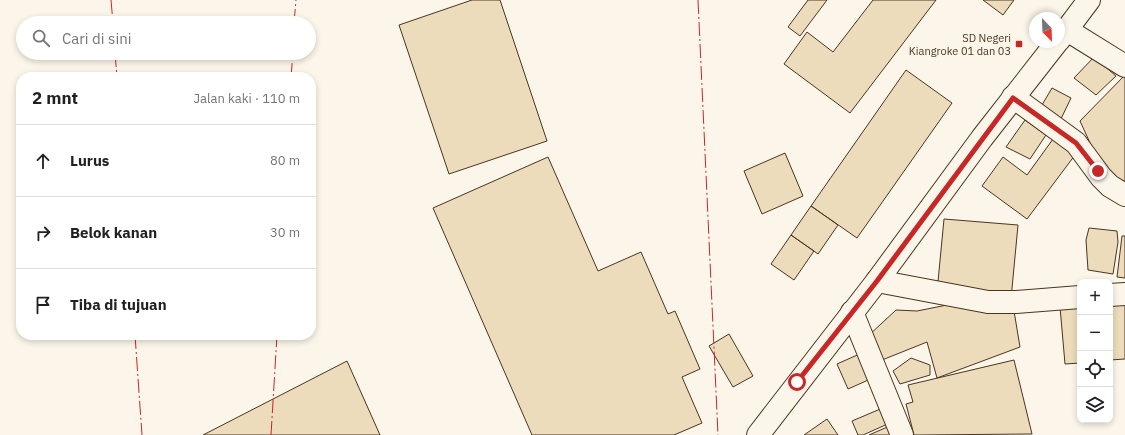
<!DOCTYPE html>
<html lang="id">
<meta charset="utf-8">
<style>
body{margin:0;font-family:"IBM Plex Sans",sans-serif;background:#f2f2f2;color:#202124}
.controls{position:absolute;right:12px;bottom:12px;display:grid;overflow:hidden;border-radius:8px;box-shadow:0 2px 6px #0003}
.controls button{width:36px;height:36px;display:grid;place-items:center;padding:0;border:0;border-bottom:1px solid #e0e0e0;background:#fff;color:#202124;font:20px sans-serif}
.compass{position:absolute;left:1029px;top:12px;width:36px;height:36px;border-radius:50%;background:#fff;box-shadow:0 2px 6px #0003;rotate:157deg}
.stop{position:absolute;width:12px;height:12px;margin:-9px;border:3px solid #c62828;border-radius:50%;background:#fff}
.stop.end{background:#c62828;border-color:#fff;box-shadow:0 1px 4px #0008}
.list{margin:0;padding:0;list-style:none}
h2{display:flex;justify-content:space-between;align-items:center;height:52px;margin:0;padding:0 16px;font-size:17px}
h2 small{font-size:13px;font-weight:400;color:#757577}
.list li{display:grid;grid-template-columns:26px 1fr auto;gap:12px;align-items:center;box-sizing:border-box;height:72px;padding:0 16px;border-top:1px solid #e0e0e0}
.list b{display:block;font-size:15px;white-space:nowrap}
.list em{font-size:13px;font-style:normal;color:#757577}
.icon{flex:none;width:22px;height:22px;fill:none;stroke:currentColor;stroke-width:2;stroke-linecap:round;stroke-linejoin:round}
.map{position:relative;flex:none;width:1125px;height:435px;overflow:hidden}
.search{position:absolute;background:#fff;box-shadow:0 2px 6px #0003;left:16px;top:16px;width:300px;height:44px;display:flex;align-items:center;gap:10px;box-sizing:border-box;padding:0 14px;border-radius:22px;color:#757577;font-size:15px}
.panel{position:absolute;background:#fff;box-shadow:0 2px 6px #0003;left:16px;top:72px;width:300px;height:268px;border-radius:16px}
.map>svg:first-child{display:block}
.building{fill:#ecdcbc;stroke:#4a3520}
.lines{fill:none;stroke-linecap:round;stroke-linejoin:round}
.street-casing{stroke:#4a3520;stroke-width:24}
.primary-casing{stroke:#4a3520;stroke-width:24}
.street{stroke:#fbf6e9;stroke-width:22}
.primary{stroke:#fbf6e9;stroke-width:22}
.power{stroke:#c62828;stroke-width:1;stroke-dasharray:14 3 2 3;stroke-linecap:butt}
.route{stroke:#c62828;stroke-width:5}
.poi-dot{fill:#c62828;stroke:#fbf6e9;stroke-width:1.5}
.labels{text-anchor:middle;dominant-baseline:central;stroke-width:3;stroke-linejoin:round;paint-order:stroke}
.poi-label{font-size:11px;fill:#4a3520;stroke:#fbf6e9;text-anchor:end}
</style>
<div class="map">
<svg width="1125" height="435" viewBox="0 0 1125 435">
<rect width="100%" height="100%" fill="#fbf6e9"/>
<!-- building -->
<path class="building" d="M472 0H500L547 141 449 174 399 25Z
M808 0H827L800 36 788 27Z
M873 0H936L850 113 784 64 807 32 833 52Z
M983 0H1014L1003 15Z
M1094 57 1116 76 1096 95 1074 78Z
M906 70 952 103 857 238 811 206Z
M1125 75V189L1107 180 1080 121Z
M1052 88 1071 98 1059 123 1039 110Z
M1025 120 1046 135 1030 159 1006 147Z
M1053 139 1075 155 1027 219 982 186 1003 157 1027 175Z
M785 153 803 196 762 214 744 171Z
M548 157 598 271 641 252 668 314 675 311 700 369 682 377 702 423 674 435H532L433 208Z
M811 206 838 225 818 254 791 235Z
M944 219 1018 225 1011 299 937 292Z
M1089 228 1117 231 1118 242 1113 274 1088 270 1086 240Z
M791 235 814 251 794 280 771 264Z
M1122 236H1125V278L1117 277Z
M1125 301V359L1110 360V302Z
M962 302 1014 311 1020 347 937 378 927 342 882 360 868 336 896 310 917 311Z
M1080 305V363L1065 364 1060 307Z
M729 334 753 376 733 387 709 346Z
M864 352 875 377 848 389 837 364Z
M911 358 930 365V375L900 384 893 371Z
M1014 360 1032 434 914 435 906 404 913 402 908 385Z
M347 361 380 435H203Z
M885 407 892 422 863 435H858L852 421Z
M827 419 838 435H804Z
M892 425 896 435H869Z"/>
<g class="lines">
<!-- street casing -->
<g class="street-casing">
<path id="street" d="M1067 30 1125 66
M1013 97 1076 143 1101 177 1110 186 1125 195
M877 281 988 302H1016L1080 297
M1110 295 1125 294
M852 312 902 435"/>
</g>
<!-- primary casing -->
<g class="primary-casing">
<path id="primary" d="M1059 40 1089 0
M758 435 877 281 982 138 1057 42"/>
</g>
<!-- street -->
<use href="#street" class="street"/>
<!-- primary -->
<use href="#primary" class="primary"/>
<!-- power -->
<path class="power" d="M111 0 113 23
M698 0 718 435
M294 23 296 0
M115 53 117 77
M291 77 293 53
M135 335 142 435
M271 435 277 335"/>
</g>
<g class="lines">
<!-- route -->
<path class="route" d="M797 382 877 281 1013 98 1076 143 1098 171"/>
</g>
<!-- markers -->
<rect class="poi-dot" x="1015" y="40" width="8" height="8" rx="2"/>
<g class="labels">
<!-- poi labels -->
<g class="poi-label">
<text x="1011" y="38">SD Negeri<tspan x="1011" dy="13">Kiangroke 01 dan 03</tspan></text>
</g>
</g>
</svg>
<div class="controls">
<button>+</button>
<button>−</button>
<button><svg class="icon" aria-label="locate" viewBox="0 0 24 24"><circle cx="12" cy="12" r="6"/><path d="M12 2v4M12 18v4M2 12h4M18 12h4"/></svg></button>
<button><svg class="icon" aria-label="layers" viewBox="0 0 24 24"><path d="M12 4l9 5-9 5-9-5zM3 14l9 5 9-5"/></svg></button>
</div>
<svg class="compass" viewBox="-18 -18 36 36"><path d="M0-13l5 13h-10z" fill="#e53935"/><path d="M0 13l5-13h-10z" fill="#757577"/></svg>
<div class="stop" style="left:797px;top:382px"></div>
<div class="stop end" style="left:1098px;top:171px"></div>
<div class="search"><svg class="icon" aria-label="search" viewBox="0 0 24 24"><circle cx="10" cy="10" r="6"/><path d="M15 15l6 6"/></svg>Cari di sini</div>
<section class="panel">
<h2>2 mnt<small>Jalan kaki · 110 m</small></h2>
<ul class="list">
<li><svg class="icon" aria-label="ahead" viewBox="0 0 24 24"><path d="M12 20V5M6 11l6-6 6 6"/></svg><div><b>Lurus</b></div><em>80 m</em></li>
<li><svg class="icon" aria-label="right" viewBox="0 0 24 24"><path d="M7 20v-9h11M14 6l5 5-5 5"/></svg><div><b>Belok kanan</b></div><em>30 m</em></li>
<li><svg class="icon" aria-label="arrive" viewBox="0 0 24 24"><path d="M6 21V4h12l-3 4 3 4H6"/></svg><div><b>Tiba di tujuan</b></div></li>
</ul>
</section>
</div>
